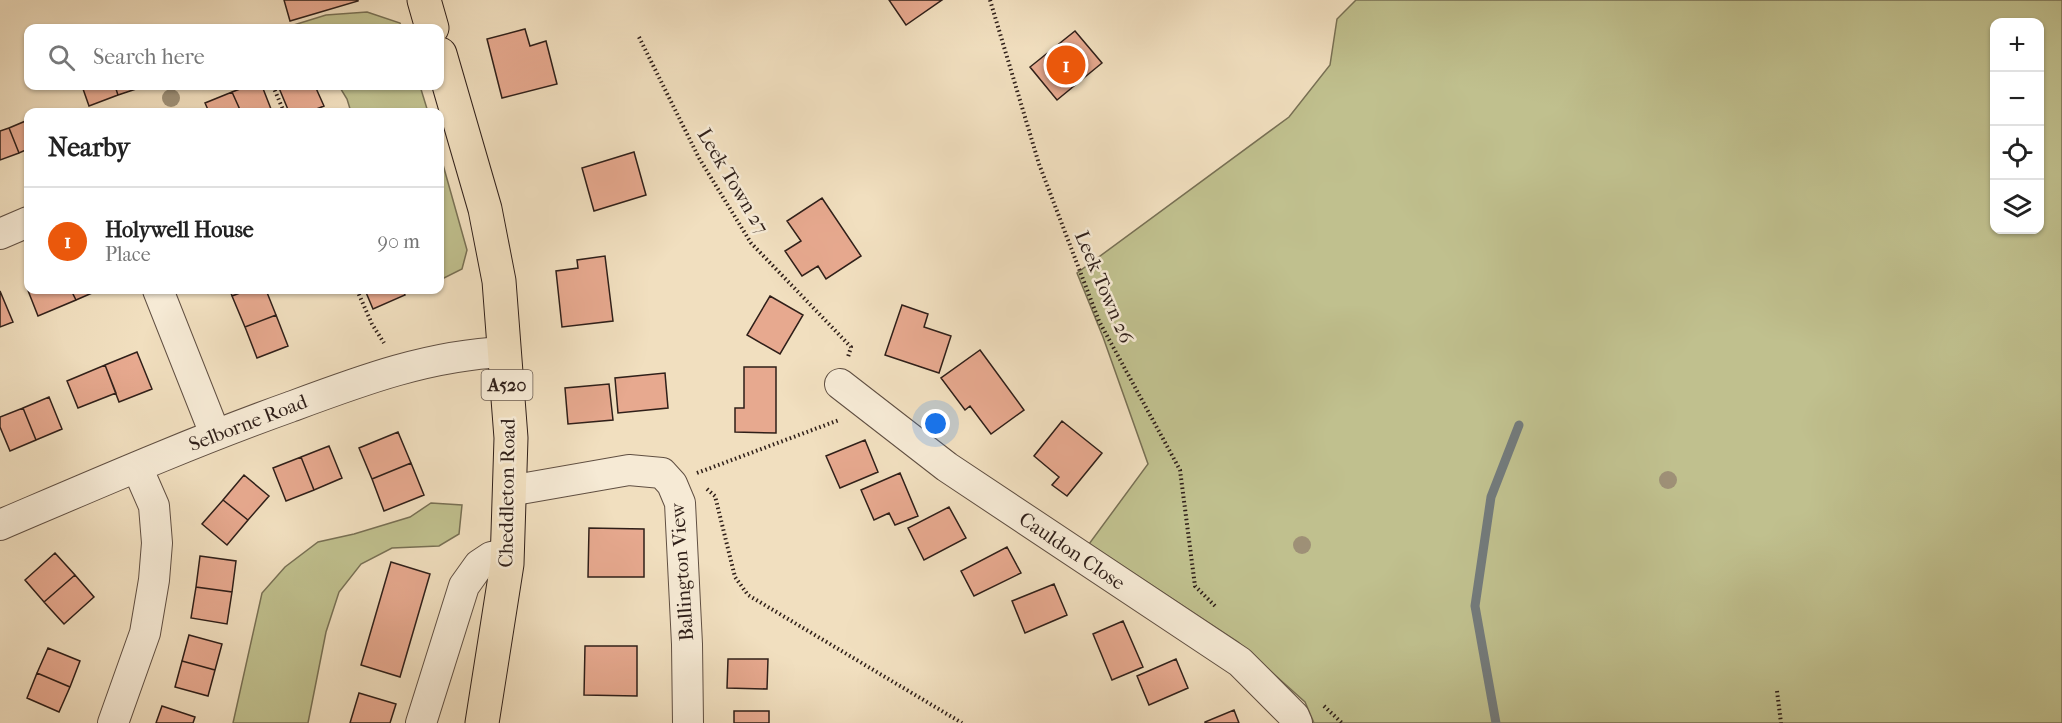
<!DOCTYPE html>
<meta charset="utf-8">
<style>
body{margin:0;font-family:"IM FELL French Canon",serif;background:#f2f2f2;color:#222}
.controls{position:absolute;right:18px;top:18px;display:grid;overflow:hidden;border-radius:12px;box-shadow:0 2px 4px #0004}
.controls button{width:54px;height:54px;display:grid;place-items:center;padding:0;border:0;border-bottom:2px solid #e0e0e0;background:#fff;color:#222;font:30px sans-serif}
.you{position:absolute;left:936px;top:424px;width:21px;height:21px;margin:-15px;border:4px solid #fff;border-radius:50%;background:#1a73e8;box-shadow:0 0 0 9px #1a73e833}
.badge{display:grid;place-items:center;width:39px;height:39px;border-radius:50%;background:#ea580c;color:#fff;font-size:20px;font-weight:700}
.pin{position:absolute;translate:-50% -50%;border:3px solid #fff;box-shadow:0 2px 6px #0006}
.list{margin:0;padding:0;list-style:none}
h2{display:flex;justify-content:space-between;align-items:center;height:78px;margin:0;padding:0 24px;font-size:26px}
h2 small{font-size:20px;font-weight:400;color:#767676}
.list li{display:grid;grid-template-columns:39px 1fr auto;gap:18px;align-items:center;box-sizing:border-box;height:108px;padding:0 24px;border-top:2px solid #e0e0e0}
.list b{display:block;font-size:22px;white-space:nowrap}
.list p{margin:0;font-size:20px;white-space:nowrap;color:#767676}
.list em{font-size:20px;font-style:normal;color:#767676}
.icon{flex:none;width:33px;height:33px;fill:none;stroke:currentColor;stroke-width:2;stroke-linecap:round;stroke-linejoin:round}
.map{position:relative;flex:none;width:2062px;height:723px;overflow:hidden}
.search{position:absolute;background:#fff;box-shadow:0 2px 4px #0004;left:24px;top:24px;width:420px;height:66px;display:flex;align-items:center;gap:15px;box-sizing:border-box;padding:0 21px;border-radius:12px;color:#767676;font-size:22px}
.panel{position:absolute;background:#fff;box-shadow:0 2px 4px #0004;left:24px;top:108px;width:420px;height:186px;border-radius:12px}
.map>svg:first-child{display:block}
.green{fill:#c0c08e;stroke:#787054;stroke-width:1.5;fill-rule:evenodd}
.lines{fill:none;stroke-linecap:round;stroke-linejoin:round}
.stream{stroke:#737b7c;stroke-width:9}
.building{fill:#e7a98f;stroke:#2f1f19;stroke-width:1.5}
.minor-casing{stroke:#604f42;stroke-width:32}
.highway-casing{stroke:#2f1f19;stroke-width:35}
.path{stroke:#2f1f19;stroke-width:4;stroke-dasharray:1.5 3;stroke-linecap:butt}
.minor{stroke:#f6ead5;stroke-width:30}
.highway{stroke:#f1dfbf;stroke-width:33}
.tree{fill:#9e9077}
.labels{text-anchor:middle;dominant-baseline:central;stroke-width:5;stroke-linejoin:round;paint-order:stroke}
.shield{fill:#f6ead5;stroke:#6b5c51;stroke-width:1.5}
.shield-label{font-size:18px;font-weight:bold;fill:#2f1f19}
.street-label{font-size:20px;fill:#2f1f19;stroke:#f6ead5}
</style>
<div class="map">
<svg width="2062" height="723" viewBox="0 0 2062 723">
<rect width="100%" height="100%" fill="#f1dfbf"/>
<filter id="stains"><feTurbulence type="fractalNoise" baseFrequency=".00333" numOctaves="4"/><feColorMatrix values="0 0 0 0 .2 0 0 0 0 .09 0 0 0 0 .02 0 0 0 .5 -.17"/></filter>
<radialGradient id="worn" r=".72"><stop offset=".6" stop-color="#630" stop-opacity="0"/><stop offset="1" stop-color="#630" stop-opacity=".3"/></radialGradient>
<!-- green -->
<path class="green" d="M1356 0H2062V723H1314L1305 702 1238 642 1089 544 1148 464 1103 337 1077 273 1289 117 1330 65 1337 19ZM1994 22H2040V230H1994Z
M367 12 400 23 402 28H284L326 15Z
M339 86H420L428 112H351L347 99Z
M440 154 467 250 462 269 440 280Z
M431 503 462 505 459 534 439 546 392 548 361 564 339 592 326 632 308 723H233L262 593 285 567 318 542 354 534 410 517Z"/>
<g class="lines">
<!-- stream -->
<path class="stream" d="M1496 723 1475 606 1491 497 1519 425"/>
</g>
<!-- building -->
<path class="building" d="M284 0H358V1L290 21Z
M889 0H942L906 25Z
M525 29 530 46 546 41 557 84 502 98 487 39Z
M1075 31 1102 63 1057 100 1030 67Z
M82 86H115L118 95 89 106Z
M115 86H145L118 95Z
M248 86H262L271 109 262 112H241L232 92Z
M285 86H315L324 106 309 112H289L279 88Z
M232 92 241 112H209L205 103Z
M28 120V149L19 153 9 128Z
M9 128 19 153 0 160V131Z
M634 152 646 195 594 211 582 168Z
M822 198 861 256 826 279 818 266 802 276 785 251 801 241 787 221Z
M605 256 613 321 562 327 556 271 578 268 577 260Z
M28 287V290H71L76 300 38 316 27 288Z
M71 290H99L76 300Z
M230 290H248L232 296Z
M248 290H266L276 315 245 327 232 296Z
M365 290H402L405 295 373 309Z
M0 291 13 322 0 327Z
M770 296 803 315 780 354 747 335Z
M902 305 928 314 924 327 951 336 939 373 885 355Z
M276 315 288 346 257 358 245 327Z
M980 350 1024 410 991 434 970 406 965 410 941 378Z
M137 352 152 389 119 402 105 365Z
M105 365 116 393 78 408 67 381Z
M744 367H776V433L735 432V408H744Z
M665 373 668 408 618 413 615 378Z
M609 384 613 420 568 424 565 388Z
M49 397 62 429 36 440 23 408Z
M23 408 36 440 10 451 0 427V417Z
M1062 421 1102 453 1067 496 1052 485 1059 477 1034 456Z
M398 432 411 463 372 479 359 448Z
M865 440 878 472 840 488 826 456Z
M329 446 342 478 314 490 301 457Z
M301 457 314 490 286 501 273 468Z
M411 463 424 495 384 511 372 479Z
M900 473 918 516 895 525 889 513 874 520 861 490Z
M244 475 269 496 248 520 223 500Z
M223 500 248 520 227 545 202 524Z
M949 507 966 538 924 560 908 528Z
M589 528 644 529V577H588Z
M1007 547 1021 573 974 596 961 571Z
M55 553 75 575 44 602 25 580Z
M200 556 236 561 232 592 196 587Z
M391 562 430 574 400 677 361 665Z
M75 575 94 597 64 624 44 602Z
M1054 584 1067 615 1025 633 1012 601Z
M196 587 232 592 227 624 191 618Z
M1123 621 1143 667 1112 680 1093 634Z
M189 635 222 644 215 670 182 661Z
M585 646H637V696L584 695Z
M48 648 80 661 70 687 37 673Z
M728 659H768L767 689 727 688Z
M1176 659 1188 688 1149 705 1137 676Z
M182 661 215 670 208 696 175 687Z
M37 673 70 687 59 712 27 698Z
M359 693 396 704 390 723H350Z
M162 706 195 717 193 723H156Z
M1234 710 1239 723H1205V722Z
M734 711H769V723H734Z"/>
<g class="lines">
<!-- minor casing -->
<g class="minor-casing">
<path id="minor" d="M0 234 28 222
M158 290 215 434
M840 384 947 467 1240 662 1294 716 1297 723
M509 491 629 470 662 473 672 484 680 503 687 644 688 723
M0 525C96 484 192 442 290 407 360 381 429 355 505 352
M113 723 145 633 154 580 157 543 154 506 137 467
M421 723 464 586 479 565 491 557 508 553"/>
</g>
<!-- highway casing -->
<g class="highway-casing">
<path id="highway" d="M424 0 432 28
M440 54 485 209 499 281 511 438 507 564 482 723"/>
</g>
<!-- path -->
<path class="path" d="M990 0 1039 164 1099 321 1180 470 1195 586 1216 607
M639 37 699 158 751 243 851 347 848 357
M273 86 284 112
M357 290 372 324 384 343
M697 473 839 420
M707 489 715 496 735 577 748 595 962 723
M1777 691 1781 723
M1324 706 1342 723"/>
<!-- minor -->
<use href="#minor" class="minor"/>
<!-- highway -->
<use href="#highway" class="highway"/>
</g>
<!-- trees -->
<g class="tree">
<circle cx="171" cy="98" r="9"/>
<circle cx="1668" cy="480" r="9"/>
<circle cx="1302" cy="545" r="9"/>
</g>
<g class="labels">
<!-- shield labels -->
<rect class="shield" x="481.5" y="370" width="51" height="30" rx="4.5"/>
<g class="shield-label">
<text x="507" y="385">A520</text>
</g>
<!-- street labels -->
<g class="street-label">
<text transform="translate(733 181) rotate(59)">Leek Town 27</text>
<text transform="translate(1104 287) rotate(67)">Leek Town 26</text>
<text transform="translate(248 423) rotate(-21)">Selborne Road</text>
<text transform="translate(507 493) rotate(-89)">Cheddleton Road</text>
<text transform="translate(1072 551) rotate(34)">Cauldon Close</text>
<text transform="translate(682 572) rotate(-94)">Ballington View</text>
</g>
</g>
<rect width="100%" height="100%" filter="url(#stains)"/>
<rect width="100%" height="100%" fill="url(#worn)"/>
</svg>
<div class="controls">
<button>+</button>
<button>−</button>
<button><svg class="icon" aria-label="locate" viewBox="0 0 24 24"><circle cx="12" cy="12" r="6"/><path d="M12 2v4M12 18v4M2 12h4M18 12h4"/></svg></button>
<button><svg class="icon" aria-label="layers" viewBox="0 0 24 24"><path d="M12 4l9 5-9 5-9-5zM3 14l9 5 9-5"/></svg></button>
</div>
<div class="you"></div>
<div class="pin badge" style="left:1066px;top:65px">1</div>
<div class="search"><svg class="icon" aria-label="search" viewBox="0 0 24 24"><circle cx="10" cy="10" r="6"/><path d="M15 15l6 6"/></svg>Search here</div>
<section class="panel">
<h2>Nearby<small></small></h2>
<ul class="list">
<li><span class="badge">1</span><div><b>Holywell House</b><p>Place</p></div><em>90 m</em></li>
</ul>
</section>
</div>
